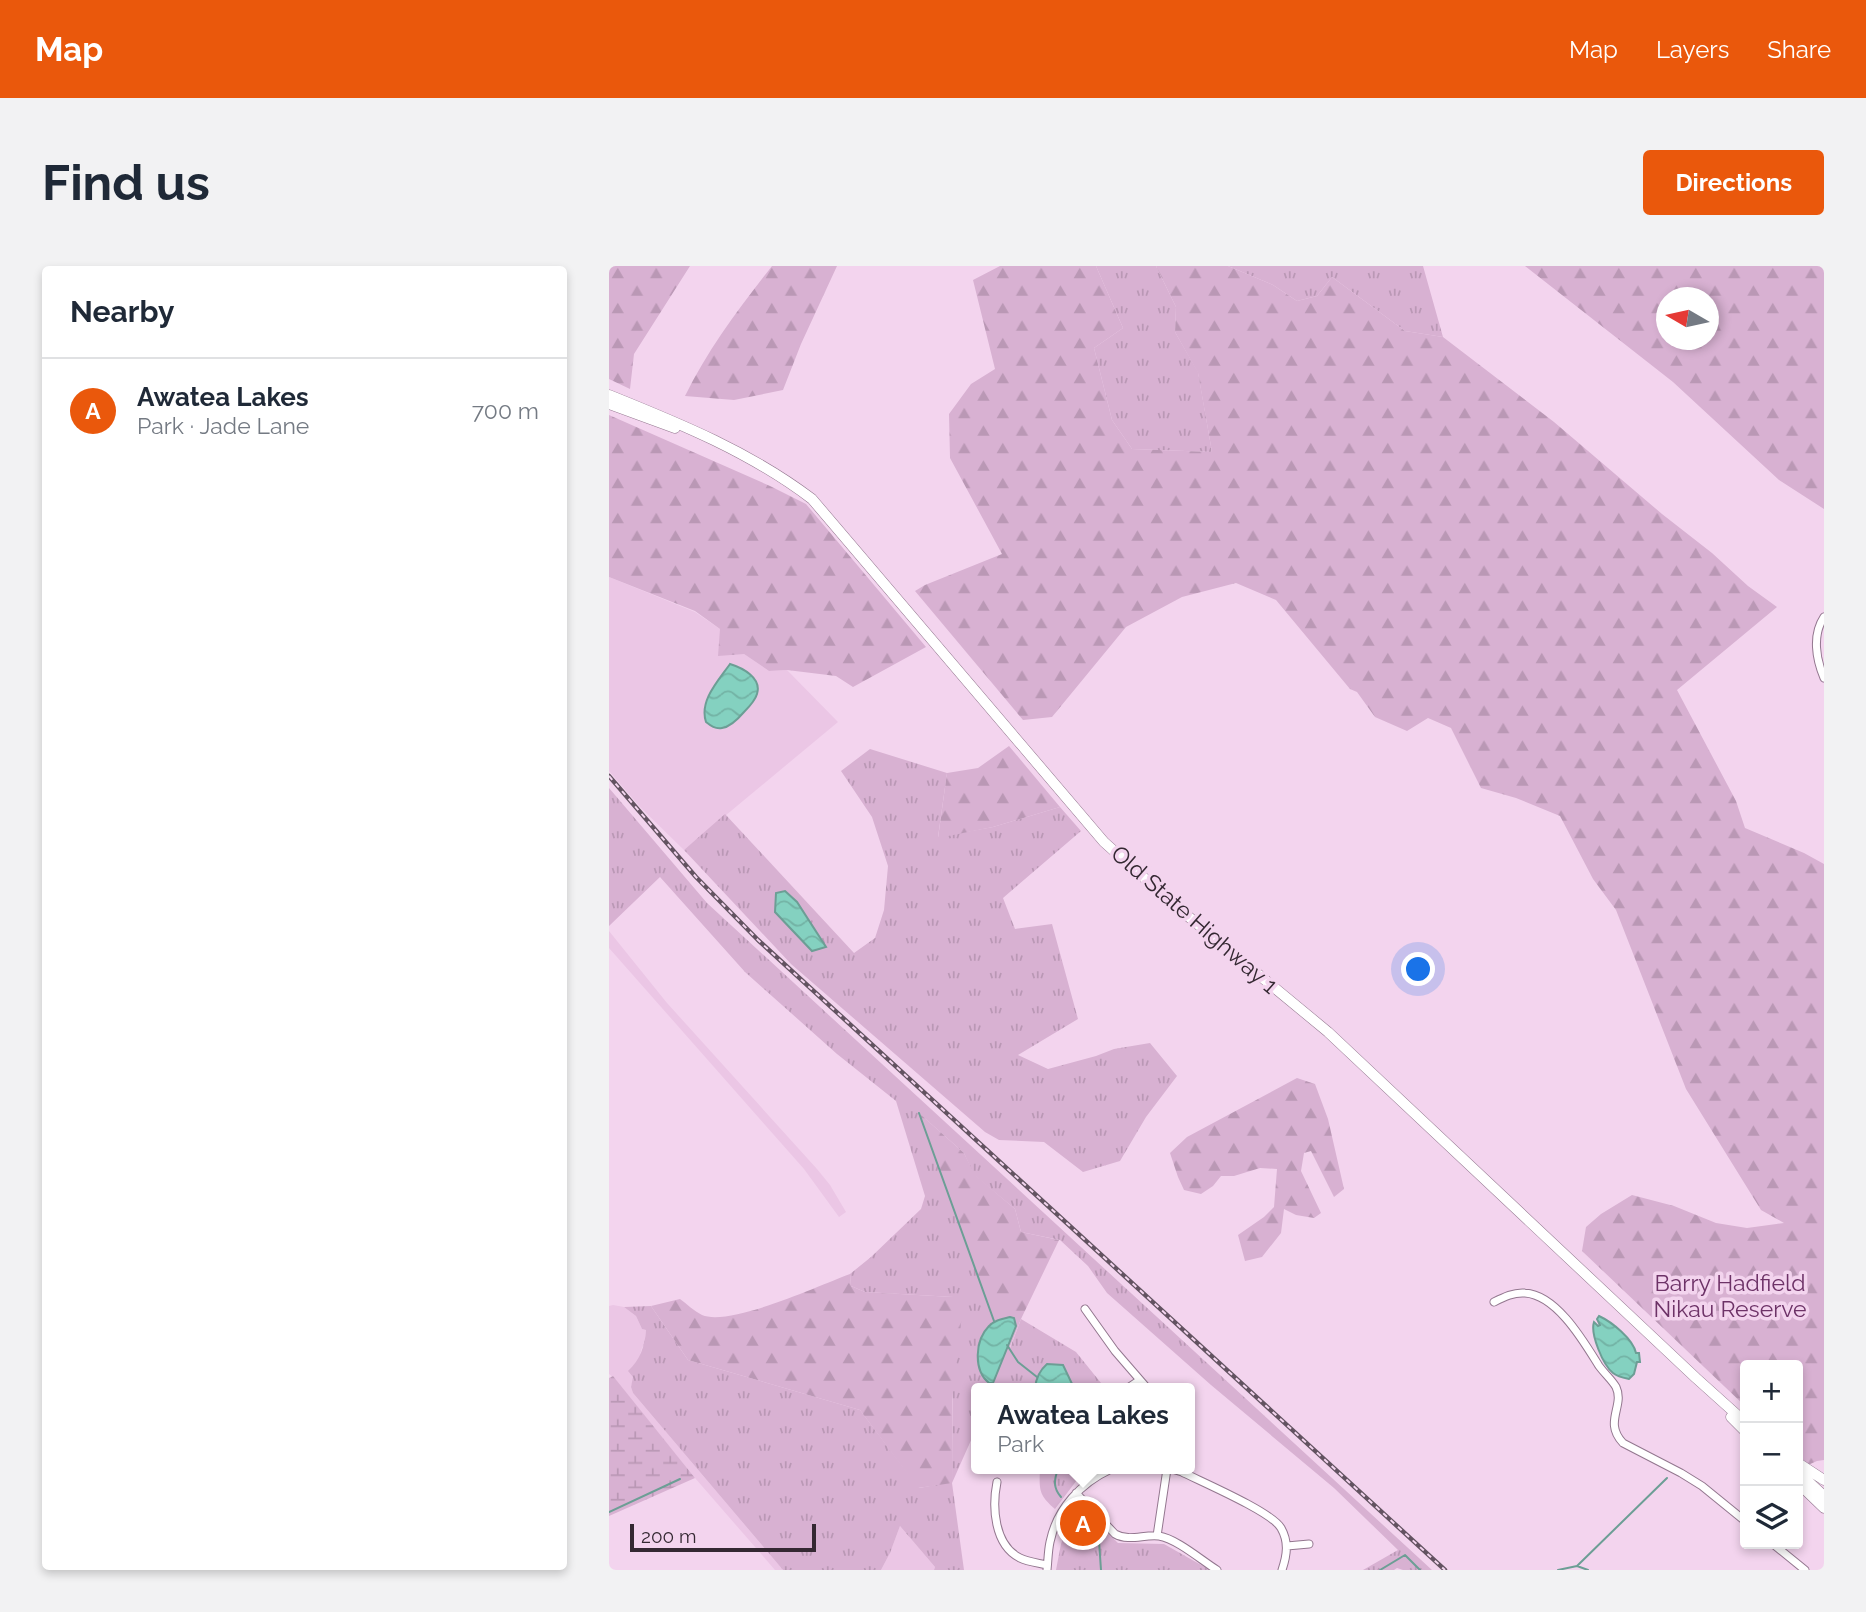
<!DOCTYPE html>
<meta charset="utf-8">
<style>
body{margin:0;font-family:Raleway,sans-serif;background:#f2f2f3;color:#1f2937}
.controls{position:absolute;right:21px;bottom:21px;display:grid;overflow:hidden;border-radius:7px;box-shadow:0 4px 10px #0003}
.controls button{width:63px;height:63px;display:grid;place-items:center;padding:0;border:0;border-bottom:2px solid #e0e1e3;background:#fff;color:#1f2937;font:35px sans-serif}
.compass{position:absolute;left:1047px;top:21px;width:63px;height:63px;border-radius:50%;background:#fff;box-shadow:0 4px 10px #0003;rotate:279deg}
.scale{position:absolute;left:21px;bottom:18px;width:186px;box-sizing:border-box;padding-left:7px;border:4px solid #342832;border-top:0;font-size:19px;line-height:24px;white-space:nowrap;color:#342832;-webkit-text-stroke:5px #f3d4ee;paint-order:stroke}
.you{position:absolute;left:810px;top:704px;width:24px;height:24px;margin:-18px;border:5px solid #fff;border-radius:50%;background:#1a73e8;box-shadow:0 0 0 10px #1a73e833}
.badge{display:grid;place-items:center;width:46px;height:46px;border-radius:50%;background:#ea580c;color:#fff;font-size:23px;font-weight:700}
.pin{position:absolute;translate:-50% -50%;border:4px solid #fff;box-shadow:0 2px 7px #0006}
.popup{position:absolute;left:362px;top:1117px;width:224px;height:91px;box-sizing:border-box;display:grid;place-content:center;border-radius:7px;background:#fff;filter:drop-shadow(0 2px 5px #0005);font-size:23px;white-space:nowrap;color:#747a83}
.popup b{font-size:26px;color:#1f2937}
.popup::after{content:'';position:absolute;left:50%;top:100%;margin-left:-14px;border:14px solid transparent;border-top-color:#fff}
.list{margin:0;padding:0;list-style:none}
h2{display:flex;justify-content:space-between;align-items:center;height:91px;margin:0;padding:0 28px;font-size:30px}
h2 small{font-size:23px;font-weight:400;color:#747a83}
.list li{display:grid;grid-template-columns:46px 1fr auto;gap:21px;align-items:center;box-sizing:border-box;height:105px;padding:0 28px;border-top:2px solid #e0e1e3}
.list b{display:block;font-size:26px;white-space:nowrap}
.list p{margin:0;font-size:23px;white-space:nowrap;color:#747a83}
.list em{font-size:23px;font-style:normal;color:#747a83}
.icon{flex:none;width:38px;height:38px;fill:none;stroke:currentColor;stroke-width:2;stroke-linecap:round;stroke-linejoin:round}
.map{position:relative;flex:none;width:1215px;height:1304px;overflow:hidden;border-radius:7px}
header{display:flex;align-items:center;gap:42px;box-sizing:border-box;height:98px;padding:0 35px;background:#ea580c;color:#fff}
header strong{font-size:33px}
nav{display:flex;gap:38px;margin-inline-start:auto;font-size:24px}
.intro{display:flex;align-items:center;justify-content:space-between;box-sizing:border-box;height:168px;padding:0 42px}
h1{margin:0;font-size:49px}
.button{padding:18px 32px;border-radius:7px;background:#ea580c;color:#fff;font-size:24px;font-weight:700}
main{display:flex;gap:42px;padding:0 42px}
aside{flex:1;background:#fff;border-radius:7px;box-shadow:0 4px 10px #0003}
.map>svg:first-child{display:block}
.built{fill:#ebc6e5}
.grass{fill:url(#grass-tufts);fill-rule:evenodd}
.forest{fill:url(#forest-firs);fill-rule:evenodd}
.wetland{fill:url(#wetland-marsh)}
.water{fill:url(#water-waves);stroke:#6c9e95;stroke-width:2}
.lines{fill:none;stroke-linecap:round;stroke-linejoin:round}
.stream{stroke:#6c9e95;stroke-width:2}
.minor-casing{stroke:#93778f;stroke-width:9}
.secondary-casing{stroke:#93778f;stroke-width:11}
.minor{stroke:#fff;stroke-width:7}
.secondary{stroke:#fff;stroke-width:10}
.rail-casing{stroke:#635361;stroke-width:4.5}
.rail{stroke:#f3d4ee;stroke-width:2;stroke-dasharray:5;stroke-linecap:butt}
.labels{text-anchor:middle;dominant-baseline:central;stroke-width:7;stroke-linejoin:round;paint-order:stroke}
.street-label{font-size:23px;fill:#342832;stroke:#f3d4ee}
.park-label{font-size:23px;fill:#6d3267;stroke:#f3d4ee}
</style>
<header>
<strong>Map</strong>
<nav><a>Map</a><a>Layers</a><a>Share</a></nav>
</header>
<div class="intro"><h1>Find us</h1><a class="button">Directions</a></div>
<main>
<aside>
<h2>Nearby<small></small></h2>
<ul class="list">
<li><span class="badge">A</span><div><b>Awatea Lakes</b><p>Park · Jade Lane</p></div><em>700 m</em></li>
</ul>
</aside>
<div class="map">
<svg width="1215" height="1304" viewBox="0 0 1215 1304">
<defs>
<pattern id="grass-tufts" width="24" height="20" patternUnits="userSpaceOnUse" patternTransform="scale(1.75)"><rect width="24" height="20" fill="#d8b1d2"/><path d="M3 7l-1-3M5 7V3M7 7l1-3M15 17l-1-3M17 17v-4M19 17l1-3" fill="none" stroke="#ba98b5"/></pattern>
<pattern id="forest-firs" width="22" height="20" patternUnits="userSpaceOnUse" patternTransform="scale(1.75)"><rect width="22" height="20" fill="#d8b1d2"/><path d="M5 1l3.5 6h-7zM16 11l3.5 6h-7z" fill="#ba98b5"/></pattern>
<pattern id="wetland-marsh" width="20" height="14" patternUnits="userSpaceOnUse" patternTransform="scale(1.75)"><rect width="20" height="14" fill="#d8b1d2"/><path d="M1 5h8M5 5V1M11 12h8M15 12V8" fill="none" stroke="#ba98b5"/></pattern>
<pattern id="water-waves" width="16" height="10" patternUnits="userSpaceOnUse" patternTransform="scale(1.75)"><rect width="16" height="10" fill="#84d1c0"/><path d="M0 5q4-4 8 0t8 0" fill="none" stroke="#73b3a5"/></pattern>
</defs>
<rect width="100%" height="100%" fill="#f3d4ee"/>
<!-- built -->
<path class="built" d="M0 311 86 346 111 363 135 388 160 405 178 404 229 456 75 584 32 542 0 505Z
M0 665 58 737 208 903 221 919 237 946 230 951 195 903 0 682Z
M4 1039 15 1041 27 1050 33 1063 37 1064 36 1077 33 1082 22 1121 24 1127 174 1304H166L86 1212 4 1111 0 1108V1040Z
M291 1260 326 1301 325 1304H272L281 1287Z"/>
<!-- grass -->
<path class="grass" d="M487 0H547L567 41 566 66 589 106 603 186 523 183 503 154 485 82 514 62Z
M619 0H814L834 71 796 65 723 11 708 30 688 35 664 19Z
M261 483 338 507 329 571 384 561 451 541 472 565 394 632 406 663 443 658 469 753 409 789 439 803 487 790 505 783 541 777 568 810 537 851 511 895 474 906 435 876 390 874 376 866 182 698 75 584 116 548 245 687 266 672 275 644 279 600 263 551 232 505ZM176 625 188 636 204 661 183 662 166 646Z
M0 522 98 637 823 1304H794L788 1302 785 1304H754L789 1284 725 1222 602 1119 498 1027 479 1000 451 974 412 966 406 943 365 909 355 887 311 848 387 1061 401 1082 412 1053 467 1086 492 1117 494 1122H367V1163L343 1217 355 1304H325L326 1301 291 1260 281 1287 272 1304H174L24 1127 22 1121 24 1111 19 1105C31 1094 36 1080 37 1064L33 1063 27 1050 15 1041 42 1040 79 1094 251 1144 310 1222 343 1216 344 1031 256 1026 242 1020 241 1008 262 991 312 943 316 930 287 835 228 788 136 706 51 611 0 660Z
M431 1203H486L471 1210 446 1243C430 1229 430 1224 431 1203Z
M468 1237 509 1277 555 1278 601 1304H447L452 1278Z"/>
<!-- forest -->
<path class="forest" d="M0 0H81L25 88 21 123 0 113Z
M163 0H228L192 78 174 124 125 134 76 130C99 83 131 41 163 0Z
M391 0H487L514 62 485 82 503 154 523 183 603 186 589 107 566 66 567 41 547 0H619L664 19 688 35 708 30 723 11 796 65 834 71 945 156 1053 248 1103 287 1139 320 1168 341 1068 424 1127 535 1136 562 1195 587 1215 598V1194L1208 1195 1199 1199 1189 1189V1099H1136V1140L973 985 977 961 992 948 1023 929 1065 940 1107 957 1138 962 1175 957 1152 944 1077 823 1007 644 984 613 951 550 907 532 872 522 842 462 819 452 798 465 766 451 748 426 741 423 667 334 627 317 573 331 517 361 443 451 414 454 306 325 316 319 393 288 341 192 340 148 362 118 386 103 364 14Z
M916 0H1215V243L1170 214 1064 116ZM1058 32H1100V74H1058Z
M0 149 161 220 197 238 317 381 244 421 227 410 178 404 160 405 135 388 109 390 111 363 86 345 0 311Z
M400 480 451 541 384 561 329 572 338 507 369 502Z
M688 812 706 818 719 853 735 923 725 931 702 885 695 887 692 905 712 947 705 952 687 949 675 943 672 967 653 991 636 995 629 969 655 951 665 941 668 903 651 902 625 910H612L604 920 592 928 575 924 569 911 561 887 578 871Z
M310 847 355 887 366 909 406 943 412 966 450 974 412 1053 400 1083 387 1061Z
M241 1008 242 1020 256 1026 344 1031 353 1049 343 1135V1217L309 1222 251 1144 79 1094 42 1040 71 1033C78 1038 85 1045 93 1049 121 1061 211 1019 241 1008Z"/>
<!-- wetland -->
<path class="wetland" d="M4 1110 86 1212 0 1250V1112Z"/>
<!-- water -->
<path class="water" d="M121 398C134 402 153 412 148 428 146 435 140 441 135 446 129 453 121 461 113 462 106 463 102 460 97 456 90 435 109 415 121 398Z
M176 625 188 636 217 681 203 685 166 646 167 627Z
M990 1050C1003 1056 1024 1073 1027 1087H1030L1031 1096H1028L1025 1108 1020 1113C1015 1112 1009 1111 1004 1107 994 1099 981 1068 985 1056L989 1060 991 1059 988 1053Z
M401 1051 405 1052 407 1060 384 1117H380C364 1104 366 1074 380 1060 386 1054 393 1053 401 1051Z
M438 1098 454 1099 465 1122H426C427 1112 430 1105 438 1098Z"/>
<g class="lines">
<!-- stream -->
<path class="stream" d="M310 847 385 1055
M398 1079 409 1096 428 1111
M449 1203C445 1214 444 1222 452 1231
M468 1242 477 1250 482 1264 490 1275 492 1304
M0 1246 71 1213
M968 1300 1058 1212
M771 1304 796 1289 811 1304
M949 1304 968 1300 979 1304"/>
<!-- minor casing -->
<g class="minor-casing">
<path id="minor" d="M1215 351C1203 369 1207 393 1215 412
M885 1036C895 1031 905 1026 916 1027 948 1029 975 1076 990 1100 995 1107 1003 1114 1007 1121 1016 1140 994 1156 1014 1177L1072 1207 1093 1220 1136 1255
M476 1043 506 1085 538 1122
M519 1122 531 1114
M563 1203 573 1206C593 1216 663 1246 672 1262 680 1276 678 1289 673 1304
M388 1216C383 1241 385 1279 411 1292 419 1296 430 1297 438 1299
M467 1227 506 1268C520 1276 535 1268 550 1270 568 1273 592 1294 608 1304
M548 1270 558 1203
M1164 1278 1196 1304
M678 1280 700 1278
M438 1304C439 1295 439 1285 441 1276 448 1242 472 1217 502 1203"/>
</g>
<!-- secondary casing -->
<g class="secondary-casing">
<path id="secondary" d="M0 129C72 158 141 186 203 233L495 576 563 637 719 766 1087 1112 1136 1156
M0 138 66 162
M1122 1151 1136 1165
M1189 1197 1215 1214
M1189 1206 1215 1230
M1189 1217 1215 1242"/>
</g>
<!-- minor -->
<use href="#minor" class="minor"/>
<!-- secondary -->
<use href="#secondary" class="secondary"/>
<!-- rail casing -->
<g class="rail-casing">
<path id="rail" d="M0 510 87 611 149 674 836 1304"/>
</g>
<!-- rail -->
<use href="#rail" class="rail"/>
</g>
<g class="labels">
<!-- street labels -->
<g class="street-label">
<text transform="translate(586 653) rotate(41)">Old State Highway 1</text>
</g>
<!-- park labels -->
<g class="park-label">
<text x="1121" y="1016">Barry Hadfield<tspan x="1121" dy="26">Nikau Reserve</tspan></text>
</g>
</g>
</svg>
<div class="controls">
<button>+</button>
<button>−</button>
<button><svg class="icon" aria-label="layers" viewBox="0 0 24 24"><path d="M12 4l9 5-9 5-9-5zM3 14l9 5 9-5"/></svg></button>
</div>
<svg class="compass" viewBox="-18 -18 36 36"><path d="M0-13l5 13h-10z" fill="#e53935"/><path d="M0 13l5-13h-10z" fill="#747a83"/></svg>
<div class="scale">200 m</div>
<div class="you"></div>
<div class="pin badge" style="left:474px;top:1257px">A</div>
<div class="popup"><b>Awatea Lakes</b>Park</div>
</div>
</main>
